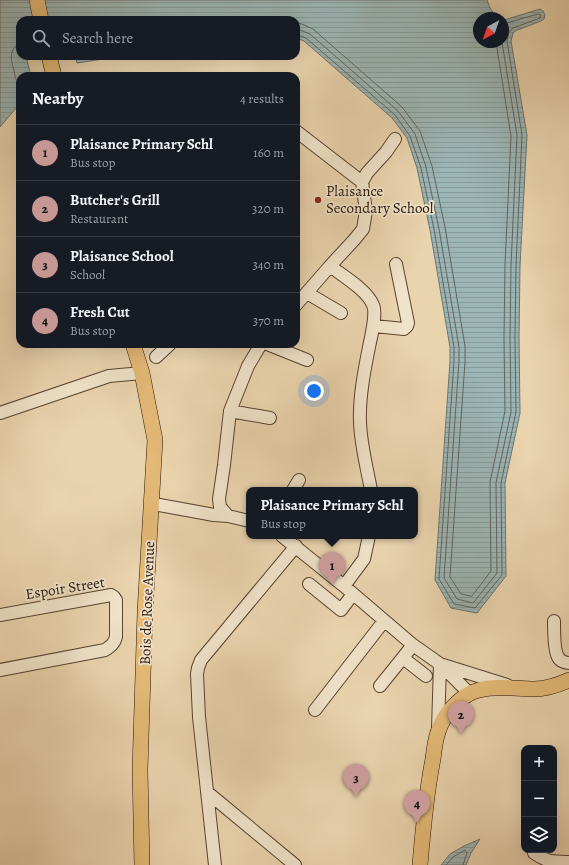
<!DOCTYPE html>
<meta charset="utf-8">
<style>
body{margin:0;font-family:Alegreya,serif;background:#20242c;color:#f1f3f6}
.controls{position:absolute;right:12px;bottom:12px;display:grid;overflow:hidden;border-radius:8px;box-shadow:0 4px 16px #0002}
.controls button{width:36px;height:36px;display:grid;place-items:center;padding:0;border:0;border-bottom:1px solid #363941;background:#171b24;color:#f1f3f6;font:20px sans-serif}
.compass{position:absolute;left:473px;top:12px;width:36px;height:36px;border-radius:50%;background:#171b24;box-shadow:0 4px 16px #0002;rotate:220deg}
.you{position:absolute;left:314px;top:391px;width:14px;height:14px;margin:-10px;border:3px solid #fff;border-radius:50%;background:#1a73e8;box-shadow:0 0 0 6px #1a73e833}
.badge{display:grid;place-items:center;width:26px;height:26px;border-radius:50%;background:#c59692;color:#111;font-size:13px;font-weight:700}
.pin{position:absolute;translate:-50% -33px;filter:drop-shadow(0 1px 2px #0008)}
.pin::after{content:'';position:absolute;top:21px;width:14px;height:12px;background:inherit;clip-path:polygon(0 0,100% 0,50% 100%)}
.popup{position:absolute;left:246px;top:487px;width:172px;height:52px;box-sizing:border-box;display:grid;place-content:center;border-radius:8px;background:#171b24;filter:drop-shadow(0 1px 3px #0005);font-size:13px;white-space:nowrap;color:#9ea1a6}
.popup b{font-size:15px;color:#f1f3f6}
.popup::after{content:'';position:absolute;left:50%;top:100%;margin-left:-8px;border:8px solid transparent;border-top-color:#171b24}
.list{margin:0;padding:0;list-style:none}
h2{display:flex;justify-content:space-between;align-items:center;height:52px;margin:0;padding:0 16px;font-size:17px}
h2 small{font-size:13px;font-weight:400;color:#9ea1a6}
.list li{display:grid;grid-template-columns:26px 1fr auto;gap:12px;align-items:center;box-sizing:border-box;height:56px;padding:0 16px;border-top:1px solid #363941}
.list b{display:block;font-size:15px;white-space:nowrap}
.list p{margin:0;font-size:13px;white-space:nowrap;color:#9ea1a6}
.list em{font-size:13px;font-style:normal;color:#9ea1a6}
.icon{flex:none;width:22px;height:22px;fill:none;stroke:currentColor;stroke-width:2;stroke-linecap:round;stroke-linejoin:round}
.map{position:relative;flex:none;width:569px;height:865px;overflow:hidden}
.search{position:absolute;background:#171b24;box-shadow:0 4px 16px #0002;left:16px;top:16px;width:284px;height:44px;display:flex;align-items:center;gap:10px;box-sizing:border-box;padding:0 14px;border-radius:12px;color:#9ea1a6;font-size:15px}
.panel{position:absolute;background:#171b24;box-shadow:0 4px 16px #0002;left:16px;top:72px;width:284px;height:276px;border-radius:12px}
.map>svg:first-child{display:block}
.water{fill:url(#water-rules);stroke:#6d7470}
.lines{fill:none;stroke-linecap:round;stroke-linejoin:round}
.shore{stroke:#61645e;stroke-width:1}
.minor-casing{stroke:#574232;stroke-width:14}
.major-casing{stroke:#261208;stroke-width:16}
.minor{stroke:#f1e3ca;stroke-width:12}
.major{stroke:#e5ba77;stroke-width:15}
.poi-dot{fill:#8f2418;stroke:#f1e3ca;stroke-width:1.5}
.labels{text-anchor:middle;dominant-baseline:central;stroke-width:3.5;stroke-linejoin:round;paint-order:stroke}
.poi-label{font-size:15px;fill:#261208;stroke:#f1e3ca;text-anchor:start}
.street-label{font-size:15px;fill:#261208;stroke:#f1e3ca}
</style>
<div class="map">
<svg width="569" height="865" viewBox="0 0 569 865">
<defs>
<pattern id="water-rules" width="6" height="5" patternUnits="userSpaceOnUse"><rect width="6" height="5" fill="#9cb5b5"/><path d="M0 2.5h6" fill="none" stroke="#869b9a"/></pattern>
</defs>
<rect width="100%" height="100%" fill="#ead4ae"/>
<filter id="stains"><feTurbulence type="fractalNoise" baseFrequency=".005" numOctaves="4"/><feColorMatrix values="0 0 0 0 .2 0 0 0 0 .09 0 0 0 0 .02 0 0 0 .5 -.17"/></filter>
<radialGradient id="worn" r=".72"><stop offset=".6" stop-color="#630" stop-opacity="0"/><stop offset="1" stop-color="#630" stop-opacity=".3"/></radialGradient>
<!-- water -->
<path class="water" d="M0 0H487C490 8 492 14 500 18H479V42H503V20H504L540 9 543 11 545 15 544 19 541 21 515 31 513 33 511 41 527 135 520 266 519 338 520 413 505 483 506 576 477 613 451 608 435 580 450 361V347L430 230 417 168 407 138 392 118 304 41 296 38V20H20V56H26L31 76H20V105L17 107 0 127Z
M75 56H122L77 63Z
M480 839 471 853 466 865H441L450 854 464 846Z"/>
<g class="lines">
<!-- shore -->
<path class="shore" d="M296 23 302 24 313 29 402 107 420 131 432 166 445 227 465 346V362L450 577 461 594 470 596H472L491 571 490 482 505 411 504 338 505 265 511 136 496 42
M296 29 300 30 310 34 398 111 415 134 426 167 439 229 459 347V361L444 578 457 599 473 603 474 602 497 573 496 483 511 412 510 338 511 265 517 135 502 42
M296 34 306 38 395 115 410 136 421 168 434 229 454 347V361L439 579 454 604 475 608 502 575 501 483 516 412 515 338 516 266 522 135 507 41 509 32 513 28 540 18 541 15 538 14 503 24
M20 43C8 50 11 59 14 71 15 77 16 81 20 86
M446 865 453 857 465 850 467 853 463 865"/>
<!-- minor casing -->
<g class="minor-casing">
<path id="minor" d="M296 131 362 182
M330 266 354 240 363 229 366 211 362 182 367 173 386 152 395 139
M307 293 341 313
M296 305 330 266C343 276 367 290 373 305 377 314 371 337 369 347 364 372 359 398 360 423 361 446 367 468 371 490
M374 326 404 329 407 326 408 323 396 264
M267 344 307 360
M156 357 170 344
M230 411 270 418
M0 413 109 376 142 373
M293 490 299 480
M154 504 214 515 228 516
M249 521 228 516 220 507 219 499 224 465 230 411 248 366 261 344
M282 536 344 586 413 645 440 664 469 693
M309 584 341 610 353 594
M344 586 364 559 369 536
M0 615 111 595 114 597 116 600V637C114 644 111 646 105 650L0 670
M554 621C554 629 554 651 558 657 560 661 565 663 569 663
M403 658 426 676
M443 665 507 685
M380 686 413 645
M315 710 384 621
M438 729 440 664
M207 792 295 865
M534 853C549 863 552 861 569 862
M215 865 199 717 197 674 198 668 201 660 296 546"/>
</g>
<!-- major casing -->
<g class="major-casing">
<path id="major" d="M37 0 41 20
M49 56 54 76
M133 344 142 373 155 440 145 612 140 770 142 865
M420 865C423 829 426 794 433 759 434 750 435 741 438 732 443 715 461 694 479 690 496 685 516 689 534 689 546 689 558 685 569 680"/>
</g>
<!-- minor -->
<use href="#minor" class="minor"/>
<!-- major -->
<use href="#major" class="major"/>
</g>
<!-- markers -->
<circle class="poi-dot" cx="318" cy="200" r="4"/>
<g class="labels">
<!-- poi labels -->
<g class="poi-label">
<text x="326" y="191">Plaisance<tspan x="326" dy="17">Secondary School</tspan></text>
</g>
<!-- street labels -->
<g class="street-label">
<text transform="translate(65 588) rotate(-9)">Espoir Street</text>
<text transform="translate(147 603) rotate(-88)">Bois de Rose Avenue</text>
</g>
</g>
<rect width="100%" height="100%" filter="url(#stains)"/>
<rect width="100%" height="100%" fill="url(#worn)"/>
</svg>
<div class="controls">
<button>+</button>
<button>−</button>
<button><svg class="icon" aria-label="layers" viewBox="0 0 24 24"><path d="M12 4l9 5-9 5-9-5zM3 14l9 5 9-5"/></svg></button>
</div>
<svg class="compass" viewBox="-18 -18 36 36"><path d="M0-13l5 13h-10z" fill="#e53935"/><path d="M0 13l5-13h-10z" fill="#9ea1a6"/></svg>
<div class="you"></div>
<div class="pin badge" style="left:332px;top:585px">1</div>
<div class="popup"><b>Plaisance Primary Schl</b>Bus stop</div>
<div class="pin badge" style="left:461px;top:734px">2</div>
<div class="pin badge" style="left:356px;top:797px">3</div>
<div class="pin badge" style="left:417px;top:823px">4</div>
<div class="search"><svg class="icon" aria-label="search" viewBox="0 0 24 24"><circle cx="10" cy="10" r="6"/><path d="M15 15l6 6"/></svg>Search here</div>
<section class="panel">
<h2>Nearby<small>4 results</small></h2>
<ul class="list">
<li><span class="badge">1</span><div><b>Plaisance Primary Schl</b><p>Bus stop</p></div><em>160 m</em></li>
<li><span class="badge">2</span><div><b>Butcher's Grill</b><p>Restaurant</p></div><em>320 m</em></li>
<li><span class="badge">3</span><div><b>Plaisance School</b><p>School</p></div><em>340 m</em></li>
<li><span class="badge">4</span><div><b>Fresh Cut</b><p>Bus stop</p></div><em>370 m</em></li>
</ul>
</section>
</div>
